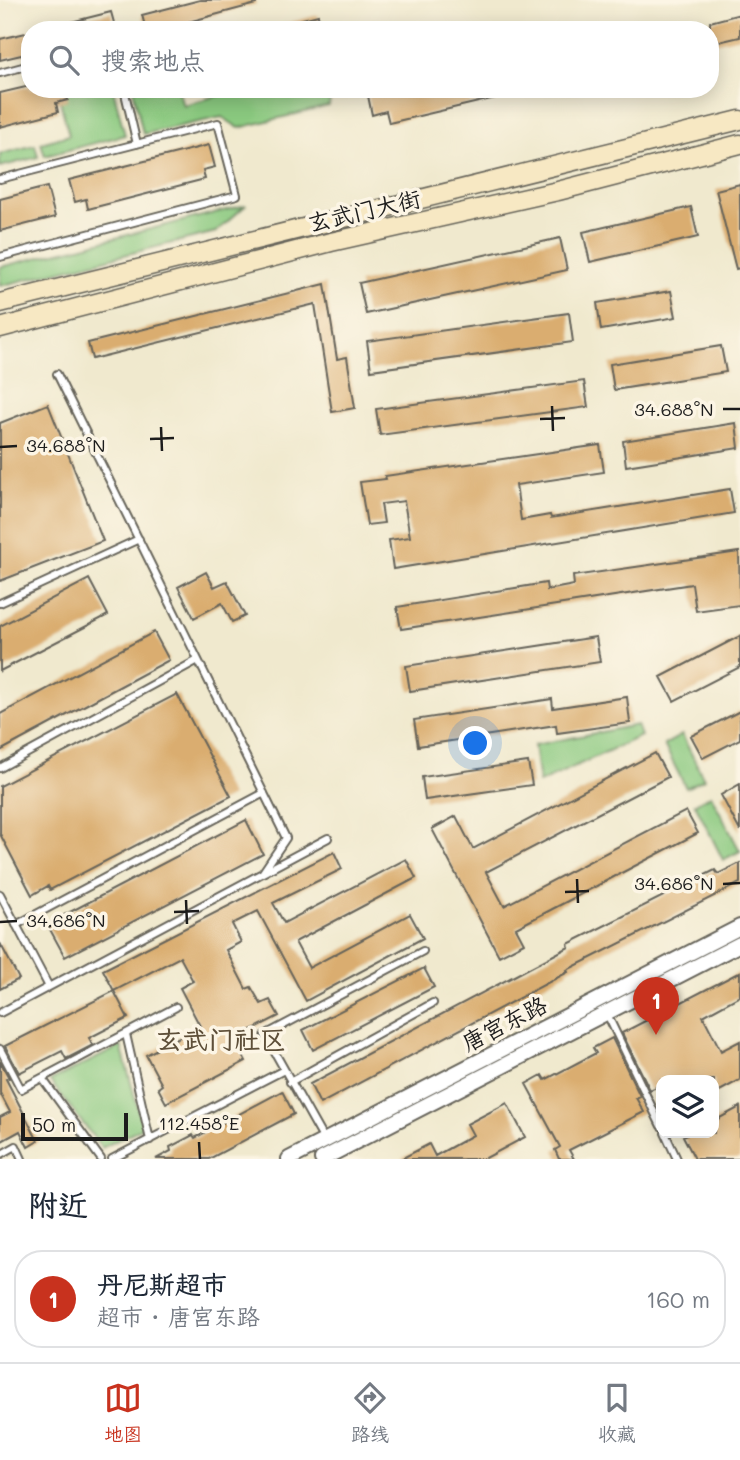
<!DOCTYPE html>
<html lang="zh">
<meta charset="utf-8">
<style>
body{margin:0;font-family:Mali,"LXGW WenKai TC",sans-serif;background:#f2f2f3;color:#1f2937}
.controls{position:absolute;right:21px;bottom:21px;display:grid;overflow:hidden;border-radius:14px;box-shadow:0 4px 18px #0003}
.controls button{width:63px;height:63px;display:grid;place-items:center;padding:0;border:0;border-bottom:2px solid #e0e1e3;background:#fff;color:#1f2937;font:35px sans-serif}
.scale{position:absolute;left:21px;bottom:18px;width:107px;box-sizing:border-box;padding-left:7px;border:4px solid #1c1c1c;border-top:0;font-size:19px;line-height:24px;white-space:nowrap;color:#1c1c1c;-webkit-text-stroke:5px #fcf5e5;paint-order:stroke}
.you{position:absolute;left:476px;top:744px;width:24px;height:24px;margin:-18px;border:5px solid #fff;border-radius:50%;background:#1a73e8;box-shadow:0 0 0 10px #1a73e833}
.badge{display:grid;place-items:center;width:46px;height:46px;border-radius:50%;background:#c8321e;color:#fff;font-size:23px;font-weight:700}
.pin{position:absolute;translate:-50% -58px;filter:drop-shadow(0 2px 4px #0008)}
.pin::after{content:'';position:absolute;top:37px;width:24px;height:21px;background:inherit;clip-path:polygon(0 0,100% 0,50% 100%)}
.list{margin:0;padding:0;list-style:none}
h2{display:flex;justify-content:space-between;align-items:center;height:91px;margin:0;padding:0 28px;font-size:30px}
h2 small{font-size:23px;font-weight:400;color:#747a83}
.list li{display:grid;grid-template-columns:46px 1fr auto;gap:21px;align-items:center;box-sizing:border-box;height:98px;margin:0 14px 14px;padding:0 14px;border:2px solid #e0e1e3;border-radius:28px}
.list b{display:block;font-size:26px;white-space:nowrap}
.list p{margin:0;font-size:23px;white-space:nowrap;color:#747a83}
.list em{font-size:23px;font-style:normal;color:#747a83}
.icon{flex:none;width:38px;height:38px;fill:none;stroke:currentColor;stroke-width:2;stroke-linecap:round;stroke-linejoin:round}
.map{position:relative;flex:none;width:740px;height:1159px;overflow:hidden}
.search{position:absolute;background:#fff;box-shadow:0 4px 18px #0003;left:21px;right:21px;top:21px;height:77px;display:flex;align-items:center;gap:18px;box-sizing:border-box;padding:0 24px;border-radius:28px;color:#747a83;font-size:26px}
.sheet{height:203px;background:#fff}
nav{display:flex;justify-content:space-around;align-items:center;box-sizing:border-box;height:98px;border-top:2px solid #e0e1e3;background:#fff;font-size:19px;color:#747a83}
nav a{display:grid;justify-items:center;gap:4px}
nav .on{color:#c8321e}
.map>svg:first-child{display:block}
.green{fill:#8ac97f;stroke:#53724e;stroke-width:2}
.building{fill:#daad6f}
.lines{fill:none;stroke-linecap:round;stroke-linejoin:round}
.service-casing{stroke:#66645a;stroke-width:10}
.tertiary-casing{stroke:#66645a;stroke-width:18}
.secondary-casing{stroke:#66645a;stroke-width:21}
.service{stroke:#fff;stroke-width:6}
.tertiary{stroke:#fff;stroke-width:14}
.secondary{stroke:#f7e8c3;stroke-width:18}
.ticks{fill:none;stroke:#1c1c1c;stroke-width:2.5}
.labels{text-anchor:middle;dominant-baseline:central;stroke-width:7;stroke-linejoin:round;paint-order:stroke}
.street-label{font-size:23px;fill:#1c1c1c;stroke:#fcf5e5}
.quarter-label{font-size:26px;font-weight:bold;fill:#5e4f39;stroke:#fcf5e5}
.ticks-label{font-size:18px;text-anchor:middle;fill:#1c1c1c;stroke:#fcf5e5;stroke-width:7;stroke-linejoin:round;paint-order:stroke}
</style>
<div class="map">
<svg width="740" height="1159" viewBox="0 0 740 1159">
<rect width="100%" height="100%" fill="#fcf5e5"/>
<filter id="ink" filterUnits="userSpaceOnUse"><feTurbulence type="fractalNoise" baseFrequency=".0143" numOctaves="2"/><feDisplacementMap in="SourceGraphic" scale="14" xChannelSelector="R" yChannelSelector="G"/><feConvolveMatrix kernelMatrix="1 2 1 2 8 2 1 2 1" color-interpolation-filters="sRGB"/></filter>
<filter id="wash" filterUnits="userSpaceOnUse"><feTurbulence type="fractalNoise" baseFrequency=".00686" numOctaves="4" result="noise"/><feDisplacementMap in="SourceGraphic" scale="28" xChannelSelector="R" yChannelSelector="G"/><feGaussianBlur stdDeviation="1.57" result="paint"/><feColorMatrix in="noise" values="0 0 0 0 0 0 0 0 0 0 0 0 0 0 0 0 0 1.4 0 .05"/><feComposite in="paint" operator="in"/></filter>
<g filter="url(#wash)">
<rect width="100%" height="100%" fill="#f0e9ce"/>
<!-- green -->
<path class="green" d="M57 89H113L125 135 45 156 41 143 69 135Z
M133 89H178L183 105 243 89H331L329 106 239 128 222 117 143 134Z
M35 145 38 157 0 167V154Z
M246 205 216 232 0 286V267Z
M637 725 641 736 539 783 534 745Z
M682 735 704 779 686 788 664 745Z
M711 795 740 851 723 860 695 804Z
M121 1046 143 1127 102 1148 50 1081Z"/>
<g id="blocks">
<!-- building -->
<path class="building" d="M200 0H256V4L158 30H146L142 15Z
M111 12 116 30H55V26Z
M740 14V37L710 44V22Z
M318 15 321 30H277L276 26Z
M30 32V53L0 60V39Z
M30 86V89H66L68 100 56 103 58 112 0 127V93Z
M375 89H516L517 93 389 123 386 111 372 115 367 91Z
M209 145 215 167 203 170 205 179 88 209 86 199 75 202 69 180Z
M740 184V268L736 269 716 190Z
M47 187 55 217 0 231V199Z
M691 207 698 237 590 262 583 232Z
M560 238 567 270 366 314 359 283Z
M325 284 337 359 347 357 355 408 332 412 315 304 92 359 88 343Z
M671 291 676 317 601 330 597 303Z
M569 313 573 342 371 370 367 341Z
M721 346 726 372 614 390 610 364Z
M584 381 588 407 380 435 376 409Z
M48 404 103 541 0 581V423Z
M736 423 739 448 626 466 623 441Z
M600 445 604 472 516 485 521 520 550 515 551 518 730 489 734 513 393 569 389 540 410 537 404 501 381 504 384 523 367 525 360 482 386 479 385 476Z
M739 552 740 605 696 611 692 584 401 629 397 607 546 583 547 590 574 585 573 576Z
M206 572 214 587 227 581 245 616 232 622 222 603 194 618 178 587Z
M89 579 108 615 0 671V626Z
M154 632 169 660 0 751V714Z
M740 636V667L674 701 661 677Z
M596 637 600 662 410 691 406 666Z
M177 694 231 796 50 890 48 886 32 895 0 834V786Z
M627 697 630 723 557 733 556 725 418 746 414 720 552 699 553 708Z
M740 711V739L703 758 691 736Z
M655 753 668 777 486 872 504 906 686 811 698 833 516 928 524 943 499 956 432 829 456 816 473 849Z
M528 762 532 785 425 800 422 777Z
M740 784V831L721 795Z
M246 820 263 854 65 957 47 924Z
M334 852 342 869 273 903 284 923 406 859 416 878 295 942 309 968 410 914 423 938 306 1001 258 911 232 924 241 942 226 950 246 989 251 987 261 1004 270 1000 279 1016 234 1039 246 1061 166 1103 158 1088 162 1085 146 1055 200 1026 180 988 193 981 180 957 114 991 103 970Z
M740 863V883L567 970 568 972 320 1104 310 1084 569 947 568 944 715 870 718 874Z
M0 943 19 979 0 989Z
M424 968 434 987 313 1050 303 1030Z
M740 972V996L703 1016 721 1051 740 1041V1080L714 1094V1080H661V1085L650 1090 622 1033Z
M114 991 128 1018 89 1038 93 1045 66 1059 62 1051 19 1073 5 1046Z
M612 1038 640 1096 636 1098 644 1112 569 1150 574 1159H559L555 1150 560 1147 526 1084 542 1075 545 1080 596 1053 593 1048Z
M0 1061 9 1078 6 1079 38 1141 28 1147 20 1131 0 1142V1117L10 1112 0 1093Z
M282 1091 294 1114 209 1159H156L171 1151 170 1147 193 1135 195 1138Z
M507 1103 525 1137 484 1159H401L429 1144 435 1156 473 1135 467 1124Z
M740 1107V1159H695L683 1136 690 1133H714V1121Z"/>
</g>
</g>
<g filter="url(#ink)">
<use href="#blocks" fill-opacity="0" stroke="#66645a" stroke-width="2"/>
<g class="lines">
<!-- service casing -->
<g class="service-casing">
<path id="service" d="M0 73 30 65
M124 89 137 144
M0 179 218 123 237 195 0 257
M57 374 286 838 263 872
M0 603 139 539
M0 768 198 660
M0 894 48 985
M16 925 264 793
M0 1013 328 838
M607 1014 661 1126
M126 1034 150 1140
M0 1049 21 1089 176 1007
M42 1078 101 1159
M290 1082 433 1003
M665 1133 677 1159
M324 1140 265 1035 423 951
M0 1155 16 1146 22 1159
M112 1159 284 1070"/>
</g>
<!-- tertiary casing -->
<g class="tertiary-casing">
<path id="tertiary" d="M289 1159 740 927
M322 1159 740 944"/>
</g>
<!-- secondary casing -->
<g class="secondary-casing">
<path id="secondary" d="M0 303 740 120
M0 328 331 242 558 191 740 144"/>
</g>
<!-- service -->
<use href="#service" class="service"/>
<!-- tertiary -->
<use href="#tertiary" class="tertiary"/>
<!-- secondary -->
<use href="#secondary" class="secondary"/>
</g>
</g>
<!-- ticks -->
<path class="ticks" d="M552 406 553 431M723 409H740M540 419 565 418M161 427 162 451M150 439 174 438M0 447 17 446M577 879 578 903M723 884 740 883M565 892 589 891M186 900 187 924M174 912 199 911M0 922 17 921M199 1142 200 1159"/>
<g class="labels">
<!-- street labels -->
<g class="street-label">
<text transform="translate(364 210) rotate(-13)">玄武门大街</text>
<text transform="translate(504 1023) rotate(-27)">唐宫东路</text>
</g>
<!-- quarter labels -->
<g class="quarter-label">
<text x="221" y="1039">玄武门社区</text>
</g>
</g>
<g class="ticks-label">
<text x="674" y="416">34.688°N</text>
<text x="66" y="452">34.688°N</text>
<text x="674" y="890">34.686°N</text>
<text x="66" y="927">34.686°N</text>
<text x="199" y="1130">112.458°E</text>
</g>
</svg>
<div class="controls">
<button><svg class="icon" aria-label="layers" viewBox="0 0 24 24"><path d="M12 4l9 5-9 5-9-5zM3 14l9 5 9-5"/></svg></button>
</div>
<div class="scale">50 m</div>
<div class="you"></div>
<div class="pin badge" style="left:656px;top:1035px">1</div>
<div class="search"><svg class="icon" aria-label="search" viewBox="0 0 24 24"><circle cx="10" cy="10" r="6"/><path d="M15 15l6 6"/></svg>搜索地点</div>
</div>
<section class="sheet">
<h2>附近<small></small></h2>
<ul class="list">
<li><span class="badge">1</span><div><b>丹尼斯超市</b><p>超市 · 唐宫东路</p></div><em>160 m</em></li>
</ul>
</section>
<nav>
<a class="on"><svg class="icon" aria-label="map" viewBox="0 0 24 24"><path d="M3 6l6-2 6 2 6-2v14l-6 2-6-2-6 2zM9 4v14M15 6v14"/></svg>地图</a>
<a><svg class="icon" aria-label="directions" viewBox="0 0 24 24"><path d="M12 3l9 9-9 9-9-9zM9 14v-3h6M13 9l2 2-2 2"/></svg>路线</a>
<a><svg class="icon" aria-label="saved" viewBox="0 0 24 24"><path d="M7 4h10v16l-5-4-5 4z"/></svg>收藏</a>
</nav>
